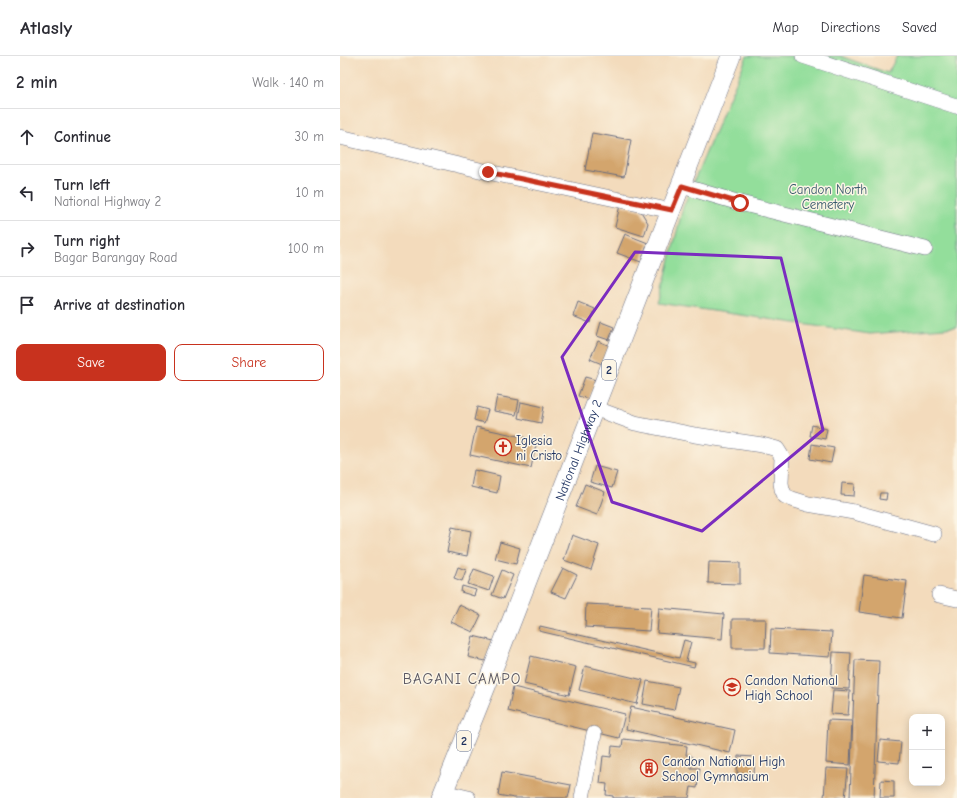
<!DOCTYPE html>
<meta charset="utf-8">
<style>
body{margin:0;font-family:"Comic Neue",sans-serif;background:#f7f7f7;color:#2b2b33}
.controls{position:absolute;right:12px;bottom:12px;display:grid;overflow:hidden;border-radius:8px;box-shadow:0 2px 10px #0003}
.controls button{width:36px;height:36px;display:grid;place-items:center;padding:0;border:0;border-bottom:1px solid #e1e1e2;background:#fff;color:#2b2b33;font:20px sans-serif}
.stop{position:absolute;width:12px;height:12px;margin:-9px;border:3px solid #c8321e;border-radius:50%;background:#fff}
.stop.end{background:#c8321e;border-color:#fff;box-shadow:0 1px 4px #0008}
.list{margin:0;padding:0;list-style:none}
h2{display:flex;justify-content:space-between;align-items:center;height:52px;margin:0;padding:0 16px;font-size:17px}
h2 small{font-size:13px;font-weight:400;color:#7c7c81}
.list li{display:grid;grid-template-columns:26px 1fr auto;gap:12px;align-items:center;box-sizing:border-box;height:56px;padding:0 16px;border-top:1px solid #e1e1e2}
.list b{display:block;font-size:15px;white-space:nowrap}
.list p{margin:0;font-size:13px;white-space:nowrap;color:#7c7c81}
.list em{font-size:13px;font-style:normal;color:#7c7c81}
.actions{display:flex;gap:8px;padding:12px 16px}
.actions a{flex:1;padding:9px 0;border:1px solid #c8321e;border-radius:8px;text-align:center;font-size:14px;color:#c8321e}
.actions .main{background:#c8321e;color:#fff}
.icon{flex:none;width:22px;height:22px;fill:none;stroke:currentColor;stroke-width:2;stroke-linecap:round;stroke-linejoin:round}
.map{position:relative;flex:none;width:617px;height:742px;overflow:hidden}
header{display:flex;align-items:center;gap:24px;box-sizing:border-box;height:56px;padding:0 20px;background:#fff;border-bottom:1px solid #e1e1e2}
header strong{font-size:19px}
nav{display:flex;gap:22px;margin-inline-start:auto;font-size:14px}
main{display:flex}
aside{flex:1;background:#fff}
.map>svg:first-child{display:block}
.green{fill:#93de9b;stroke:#57867c}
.building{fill:#d3a56d}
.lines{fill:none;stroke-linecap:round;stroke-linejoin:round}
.minor-casing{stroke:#676b7f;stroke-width:16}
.major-casing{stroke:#676b7f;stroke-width:20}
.minor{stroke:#fff;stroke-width:15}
.major{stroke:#fff;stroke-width:19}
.route{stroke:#c8321e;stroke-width:5}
.marked{fill:none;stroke:#7b2cbf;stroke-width:3;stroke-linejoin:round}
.labels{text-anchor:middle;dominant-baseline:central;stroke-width:3;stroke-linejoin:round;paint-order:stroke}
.shield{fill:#fcf5e5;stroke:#5e6a86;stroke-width:1}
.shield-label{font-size:12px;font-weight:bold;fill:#1b2f5e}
.park-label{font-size:13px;fill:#395b6d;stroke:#fcf5e5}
.poi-label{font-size:13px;fill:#1b2f5e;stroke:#fcf5e5;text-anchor:start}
.street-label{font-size:13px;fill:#1b2f5e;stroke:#fcf5e5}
.quarter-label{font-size:15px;letter-spacing:1px;fill:#5b5863;stroke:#fcf5e5}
</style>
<header>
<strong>Atlasly</strong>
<nav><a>Map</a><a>Directions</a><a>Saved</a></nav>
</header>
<main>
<aside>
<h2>2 min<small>Walk · 140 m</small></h2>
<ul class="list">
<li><svg class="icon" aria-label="ahead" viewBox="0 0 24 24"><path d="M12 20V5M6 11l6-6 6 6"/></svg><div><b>Continue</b></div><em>30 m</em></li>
<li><svg class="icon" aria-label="left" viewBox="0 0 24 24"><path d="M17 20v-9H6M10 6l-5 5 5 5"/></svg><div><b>Turn left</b><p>National Highway 2</p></div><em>10 m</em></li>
<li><svg class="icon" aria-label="right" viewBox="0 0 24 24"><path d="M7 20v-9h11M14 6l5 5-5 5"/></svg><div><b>Turn right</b><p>Bagar Barangay Road</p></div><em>100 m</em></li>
<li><svg class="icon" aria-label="arrive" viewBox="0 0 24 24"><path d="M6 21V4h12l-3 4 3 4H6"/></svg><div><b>Arrive at destination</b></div></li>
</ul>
<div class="actions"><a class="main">Save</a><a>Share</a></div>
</aside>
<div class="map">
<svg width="617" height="742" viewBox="0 0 617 742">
<rect width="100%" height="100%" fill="#fcf5e5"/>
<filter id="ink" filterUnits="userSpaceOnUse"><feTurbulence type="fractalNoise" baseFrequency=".025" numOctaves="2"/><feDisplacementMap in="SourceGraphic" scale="8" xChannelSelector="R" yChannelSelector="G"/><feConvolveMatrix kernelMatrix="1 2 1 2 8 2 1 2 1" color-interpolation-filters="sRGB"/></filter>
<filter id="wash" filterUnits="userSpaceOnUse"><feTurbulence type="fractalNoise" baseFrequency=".012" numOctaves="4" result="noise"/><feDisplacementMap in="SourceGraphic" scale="16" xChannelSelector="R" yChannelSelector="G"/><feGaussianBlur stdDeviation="0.9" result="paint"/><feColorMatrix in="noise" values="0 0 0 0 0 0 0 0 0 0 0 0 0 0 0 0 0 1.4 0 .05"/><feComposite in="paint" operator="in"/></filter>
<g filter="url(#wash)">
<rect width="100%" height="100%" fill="#f3dbbc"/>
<!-- green -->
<path class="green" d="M407 0H500L548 17 557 0H617V271L530 278 319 247 343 151Z"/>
<g id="blocks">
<!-- building -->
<path class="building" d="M252 77 291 84 284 121 245 114Z
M280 149 300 154 308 167 304 180 275 171Z
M285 178 308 187 301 206 277 197Z
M238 246 255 253 250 267 233 260Z
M261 266 274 271 269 284 257 280Z
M258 285 270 290 262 308 250 303Z
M245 321 256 324 249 343 238 340Z
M157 340 179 344 176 359 154 355Z
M181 346 204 351 201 367 178 362Z
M137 351 148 354 144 367 134 364Z
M472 369 487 373 485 383 470 380Z
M136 371 197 384 191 412 130 399Z
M472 388 494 392 491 407 470 403Z
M255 410 277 416 272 432 250 426Z
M134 414 160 420 157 437 131 431Z
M502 427 515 428 514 440 501 439Z
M245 428 265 436 257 459 236 451Z
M540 437H547L546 444 539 443Z
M112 471 131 475 127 500 107 496Z
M232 479 259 489 251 514 224 504Z
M160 486 180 492 176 508 155 503Z
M369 506 400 507V528L368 527Z
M118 511 126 514 122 525 114 522Z
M223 512 237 519 226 542 211 536Z
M134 513 154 520 149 535 128 528Z
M162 514 173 519 163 543 152 539Z
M524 519 567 525 562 562 519 556Z
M122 530 136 534 134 540 121 536Z
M246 548 311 551 309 575 245 571Z
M119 549 141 559 133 576 111 566Z
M319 552 384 558 382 583 317 577Z
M392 563H426L425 592H392Z
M200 570 339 602 344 584 351 586 346 605 355 607 354 611 199 575Z
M431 573 492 576 490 601 430 597Z
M133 580 154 585 150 606 128 601Z
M493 596 511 597 509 633 491 632Z
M191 600 236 611 229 639 184 628Z
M515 604 539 605 534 742H510Z
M245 610 303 624 297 648 239 634Z
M307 625 339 631 334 654 303 648Z
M173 631 285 658 279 682 168 655Z
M493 634 510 635 508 659 491 658Z
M291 651 395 674 390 697 286 673Z
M488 664 512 665 510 709 486 707Z
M283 683 347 690 346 699 352 700 351 712H360L357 732 351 731 349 742H273V740L266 739 267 728 260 727 263 700 271 701 272 690 282 691Z
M540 684 561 686 559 707 538 705Z
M398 700 415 701 414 718 397 717Z
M486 712 508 713 505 742H484Z
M162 716 231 729 228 742H174L158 739Z
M541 724 554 725V742H540Z"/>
</g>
</g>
<g filter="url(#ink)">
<use href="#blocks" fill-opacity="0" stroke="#676b7f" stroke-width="1"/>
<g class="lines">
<!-- minor casing -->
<g class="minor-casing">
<path id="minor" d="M463 0 616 50
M0 81 148 116 332 155
M342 130 400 147 585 193
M254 352 295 367 355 379 422 389 437 393 442 401 441 427 442 433 445 440 452 443 468 448 514 456 594 478
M599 539 617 543
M103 736 128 742
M242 742 254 678"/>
</g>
<!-- major casing -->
<g class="major-casing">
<g id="major">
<path id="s1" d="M101 742 147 628 391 0"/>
</g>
</g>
<!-- minor -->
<use href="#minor" class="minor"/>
<!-- major -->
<use href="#major" class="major"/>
</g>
</g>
<g class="lines" filter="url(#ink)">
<!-- route -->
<path class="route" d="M148 116 332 154 342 130 400 147"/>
</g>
<!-- marked area -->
<path class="marked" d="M295 196 441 202 483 374 362 475 272 446 222 301Z"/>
<!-- icons -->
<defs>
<g id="church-ring" transform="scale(0.9)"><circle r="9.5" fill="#fcf5e5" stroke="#c8321e" stroke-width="1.5"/><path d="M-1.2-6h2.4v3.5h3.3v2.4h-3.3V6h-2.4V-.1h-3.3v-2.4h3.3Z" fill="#c8321e"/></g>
<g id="school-ring" transform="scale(0.9)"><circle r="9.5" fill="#fcf5e5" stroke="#c8321e" stroke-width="1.5"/><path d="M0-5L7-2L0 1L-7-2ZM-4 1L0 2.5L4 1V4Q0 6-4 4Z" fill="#c8321e"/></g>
<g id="building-ring" transform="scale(0.9)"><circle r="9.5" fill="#fcf5e5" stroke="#c8321e" stroke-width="1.5"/><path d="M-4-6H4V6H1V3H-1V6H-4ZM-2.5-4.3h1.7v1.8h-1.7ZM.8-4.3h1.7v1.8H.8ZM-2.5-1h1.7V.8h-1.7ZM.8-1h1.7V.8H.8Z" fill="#c8321e"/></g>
</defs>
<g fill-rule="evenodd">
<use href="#church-ring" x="163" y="391"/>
<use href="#school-ring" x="392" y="631"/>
<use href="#building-ring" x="309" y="712"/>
</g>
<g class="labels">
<!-- shield labels -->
<g class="shield">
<rect x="262" y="304" width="14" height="20" rx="3"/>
<rect x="117" y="675" width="14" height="20" rx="3"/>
</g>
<g class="shield-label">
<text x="269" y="314">2</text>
<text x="124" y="685">2</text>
</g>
<!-- park labels -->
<g class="park-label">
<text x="488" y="133">Candon North<tspan x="488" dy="15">Cemetery</tspan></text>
</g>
<!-- poi labels -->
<g class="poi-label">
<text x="176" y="384">Iglesia<tspan x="176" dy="15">ni Cristo</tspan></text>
<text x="405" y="624">Candon National<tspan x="405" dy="15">High School</tspan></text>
<text x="322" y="705">Candon National High<tspan x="322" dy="15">School Gymnasium</tspan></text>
</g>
<!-- street labels -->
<g class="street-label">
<text stroke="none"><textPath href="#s1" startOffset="374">National Highway 2</textPath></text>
</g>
<!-- quarter labels -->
<g class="quarter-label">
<text x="122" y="623">BAGANI CAMPO</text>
</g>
</g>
</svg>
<div class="controls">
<button>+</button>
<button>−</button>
</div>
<div class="stop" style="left:400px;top:147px"></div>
<div class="stop end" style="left:148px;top:116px"></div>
</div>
</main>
